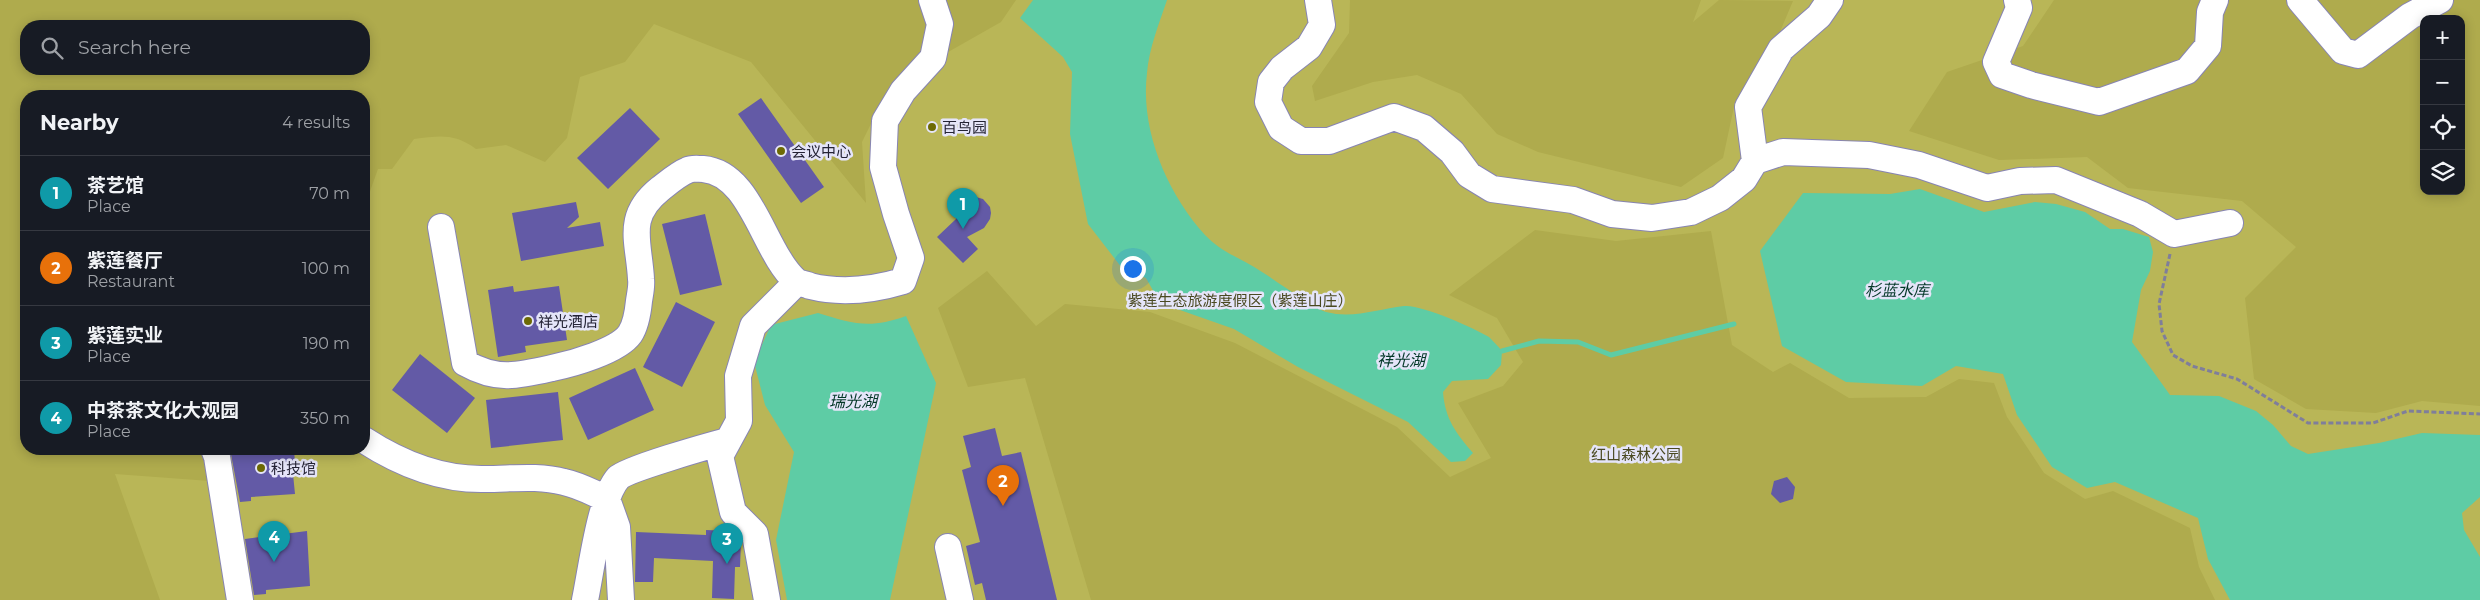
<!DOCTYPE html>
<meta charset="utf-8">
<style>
body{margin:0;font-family:Montserrat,"Noto Sans SC",sans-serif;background:#20242c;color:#f1f3f6}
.controls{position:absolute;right:15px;top:15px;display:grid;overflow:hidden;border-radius:10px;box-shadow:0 2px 12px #0003}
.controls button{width:45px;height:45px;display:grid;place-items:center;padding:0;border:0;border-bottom:1px solid #363941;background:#171b24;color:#f1f3f6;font:25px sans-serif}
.you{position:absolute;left:1132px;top:268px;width:18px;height:18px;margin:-12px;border:4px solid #fff;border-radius:50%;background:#1a73e8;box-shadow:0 0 0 8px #1a73e833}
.badge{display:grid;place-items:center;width:32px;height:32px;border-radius:50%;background:#db2777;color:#fff;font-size:16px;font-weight:700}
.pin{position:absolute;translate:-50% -41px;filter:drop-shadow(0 1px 2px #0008)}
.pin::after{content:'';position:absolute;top:26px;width:18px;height:15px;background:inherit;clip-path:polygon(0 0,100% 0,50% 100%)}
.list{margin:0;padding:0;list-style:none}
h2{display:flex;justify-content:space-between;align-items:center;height:65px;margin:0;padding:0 20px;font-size:21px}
h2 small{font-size:16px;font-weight:400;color:#9ea1a6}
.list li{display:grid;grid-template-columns:32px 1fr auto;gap:15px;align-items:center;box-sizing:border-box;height:75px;padding:0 20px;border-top:1px solid #363941}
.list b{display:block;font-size:19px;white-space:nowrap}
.list p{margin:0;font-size:16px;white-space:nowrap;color:#9ea1a6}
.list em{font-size:16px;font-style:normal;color:#9ea1a6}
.icon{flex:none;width:28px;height:28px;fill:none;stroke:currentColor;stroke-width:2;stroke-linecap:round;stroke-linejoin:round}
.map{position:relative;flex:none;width:2480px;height:600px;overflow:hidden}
.search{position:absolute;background:#171b24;box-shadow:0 2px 12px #0003;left:20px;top:20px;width:350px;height:55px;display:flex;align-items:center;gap:12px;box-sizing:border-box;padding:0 18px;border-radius:20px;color:#9ea1a6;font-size:19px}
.panel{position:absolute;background:#171b24;box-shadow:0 2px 12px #0003;left:20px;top:90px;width:350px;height:365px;border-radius:20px}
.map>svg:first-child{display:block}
.green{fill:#b9b657;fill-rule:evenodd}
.forest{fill:#afab4d;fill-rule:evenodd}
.water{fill:#5ecca5}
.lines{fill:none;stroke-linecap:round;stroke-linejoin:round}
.stream{stroke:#5ecca5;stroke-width:5}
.building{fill:#635aa6}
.minor-casing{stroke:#8885b2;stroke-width:28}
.path{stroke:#7f7e9b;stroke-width:3;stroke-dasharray:5 2.5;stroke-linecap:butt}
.minor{stroke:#fff;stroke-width:26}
.poi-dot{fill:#6d6a04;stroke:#e5e5f9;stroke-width:2}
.labels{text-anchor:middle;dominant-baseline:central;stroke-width:5;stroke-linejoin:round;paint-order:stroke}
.poi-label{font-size:15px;fill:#242335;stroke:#e5e5f9;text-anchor:start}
.park-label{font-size:15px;fill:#4a4921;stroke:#e5e5f9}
.water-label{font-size:16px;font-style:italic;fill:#033727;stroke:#e5e5f9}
</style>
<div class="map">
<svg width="2480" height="600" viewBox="0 0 2480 600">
<rect width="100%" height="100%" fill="#d7d5fd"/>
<!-- green -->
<path class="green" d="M0 0H2480V600H0ZM2424 19H2461V191H2424ZM26 26H364V69H26ZM26 96H364V449H26Z"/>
<!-- forest -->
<path class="forest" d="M0 0H1016L1001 22 890 85 862 142 866 203 751 62 654 24 625 62 580 77 567 138 545 162 506 145 476 149C454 133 440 136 414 139L392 169H378L364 208V96H26V449H203L210 481 115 474 160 600H0ZM26 26H364V69H26Z
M1350 0H1701L1693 22 1719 0 1793 1 1779 34 1735 102 1723 158 1681 187 1538 152 1497 134 1461 94 1417 75 1373 82 1315 101 1312 86 1349 33Z
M2054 0H2480V406L2422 401 2376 413 2306 409 2254 379 2245 298 2296 247 2242 201 2128 188 2087 157 1999 160 1909 131 1947 72 2023 46ZM2424 19H2461V191H2424Z
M1535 230 1616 241 1711 231 1732 345 1773 372 1790 363 1849 398 1926 397 1959 379 1994 383 2007 417 2044 473 2085 499 2113 491 2190 528 2199 567 2215 600H1091L1025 378 968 387 938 308 987 271 1036 326 1065 304 1150 312 1235 343 1397 427 1450 477 1491 458 1458 403 1503 386 1523 362 1497 318 1449 295Z"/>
<!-- water -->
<path class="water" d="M1033 0H1167C1159 24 1149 48 1147 73 1140 130 1167 193 1205 235 1222 253 1243 259 1262 272 1275 280 1315 309 1326 312 1353 319 1378 309 1404 306 1421 304 1474 328 1489 337 1493 341 1498 346 1502 351L1501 365 1488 379 1452 381 1443 392C1445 419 1456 433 1473 453L1465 461 1451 462 1408 422 1298 367 1234 329 1160 303 1146 278 1122 268 1088 224 1070 134 1072 72 1063 57 1020 18Z
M1920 189 1984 212 2035 202 2056 204 2085 212 2110 229H2123L2149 237 2153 252 2150 271 2141 290 2132 342 2170 395 2219 396 2256 411 2273 425 2291 446 2308 454 2379 443 2422 433 2480 435V497L2462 513 2464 530 2480 557V600H2230L2208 559 2198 518 2115 482 2087 488 2052 467 2017 415 2003 374 1956 366 1922 386 1846 382 1782 346 1760 251 1803 193 1890 194Z
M818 313C853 324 870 329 906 316L936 383 890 600H787L776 540 794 452 765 405 754 362 771 325Z"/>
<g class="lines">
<!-- stream -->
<path class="stream" d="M1502 351 1539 341 1578 342 1611 355 1734 324"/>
</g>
<!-- building -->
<path class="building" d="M761 98 824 187 801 203 738 114Z
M630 108 660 139 608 189 577 158Z
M972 196 983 199 990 207 991 213 990 219 984 228 967 237 978 249 963 263 937 237 956 219V211L961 200Z
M576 202 579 217 567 228 600 222 604 246 521 261 512 213Z
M705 214 722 285 680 295 662 224Z
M513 286 514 292 559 286 567 340 525 346 526 352 498 357 488 290Z
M676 302 715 322 682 387 643 367Z
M420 354 475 398 447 433 392 390Z
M635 368 654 410 588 440 569 398Z
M558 392 563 440 491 448 486 400Z
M995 428 1002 456 1021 452 1057 600H986L982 583 975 585 966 546 980 542 962 470 971 467 963 436Z
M230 449H294L295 463 292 464 295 494 251 497V501L240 502Z
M1787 477 1795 487 1793 499 1780 503 1771 494 1774 481Z
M706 530 731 531 741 541 740 567H735L734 599 712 598 713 561 654 558 653 582H635L636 532 706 535Z
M307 531 310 586 266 590V594L254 595 245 539Z"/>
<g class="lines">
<!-- minor casing -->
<g class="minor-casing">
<path id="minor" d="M1318 0 1322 25 1309 47 1282 68 1271 82 1268 102 1281 128 1301 141H1329L1394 117 1424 128 1452 152 1469 175 1492 189 1573 200 1612 214 1652 218 1691 212 1720 198 1744 179 1755 161 1748 107 1781 49 1819 16 1830 0
M2017 0 2019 8 1996 62 2002 75 2031 85 2099 102 2187 71 2208 46 2210 12 2215 0
M2300 0 2343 51 2358 55 2410 16 2440 0
M1755 161 1783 152 1869 155 1919 165 1987 188 2020 181 2056 180 2140 214 2174 234 2230 223
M441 227 465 363C497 381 517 376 552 368 572 364 618 351 630 334 636 325 638 311 639 301 640 294 642 286 641 279 639 241 625 217 660 189 669 182 678 174 688 170 692 168 698 169 703 169 752 173 763 252 796 281 800 284 806 284 810 286 842 294 873 290 903 281L911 258 896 214 883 167 885 121 903 91 933 58 940 24 932 0
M364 440C401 464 440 480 485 479 511 479 538 475 564 482 579 485 593 493 607 499L617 527 621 600
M214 449 217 457 240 600
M948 547 960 600
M585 600C591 572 600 498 618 478 627 469 708 446 727 441
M767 600 755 534 733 512 720 456 739 421 738 376 753 326 797 282"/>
</g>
<!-- path -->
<path class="path" d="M2170 254 2159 304 2162 331 2173 355 2192 366 2237 379 2308 423H2373L2408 411 2480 414"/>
<!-- minor -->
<use href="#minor" class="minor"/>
</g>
<!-- markers -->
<g class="poi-dot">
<circle cx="932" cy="127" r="5"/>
<circle cx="781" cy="151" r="5"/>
<circle cx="528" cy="321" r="5"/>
<circle cx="261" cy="468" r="5"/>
</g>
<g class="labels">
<!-- poi labels -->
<g class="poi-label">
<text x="942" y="127">百鸟园</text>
<text x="791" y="151">会议中心</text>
<text x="538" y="321">祥光酒店</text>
<text x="271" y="468">科技馆</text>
</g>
<!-- park labels -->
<g class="park-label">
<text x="1240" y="300">紫莲生态旅游度假区（紫莲山庄）</text>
<text x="1636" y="454">红山森林公园</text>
</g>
<!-- water labels -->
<g class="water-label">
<text x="1897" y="290">杉蓝水库</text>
<text x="1401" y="360">祥光湖</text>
<text x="853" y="401">瑞光湖</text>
</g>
</g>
</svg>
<div class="controls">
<button>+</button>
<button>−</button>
<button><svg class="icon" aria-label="locate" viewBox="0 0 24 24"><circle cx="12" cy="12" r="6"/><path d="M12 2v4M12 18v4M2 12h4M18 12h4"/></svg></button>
<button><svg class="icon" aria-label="layers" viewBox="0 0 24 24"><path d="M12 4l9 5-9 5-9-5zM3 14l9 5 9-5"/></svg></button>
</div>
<div class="you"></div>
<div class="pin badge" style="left:963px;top:229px;background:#0f9aa8">1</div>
<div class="pin badge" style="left:1003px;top:506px;background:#e8710a">2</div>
<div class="pin badge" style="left:727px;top:564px;background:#0f9aa8">3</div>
<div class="pin badge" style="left:274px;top:562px;background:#0f9aa8">4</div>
<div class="search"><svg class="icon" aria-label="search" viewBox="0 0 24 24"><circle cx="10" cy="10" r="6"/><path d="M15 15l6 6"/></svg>Search here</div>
<section class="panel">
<h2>Nearby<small>4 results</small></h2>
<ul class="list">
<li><span class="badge" style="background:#0f9aa8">1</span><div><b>茶艺馆</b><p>Place</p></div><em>70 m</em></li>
<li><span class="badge" style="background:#e8710a">2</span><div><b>紫莲餐厅</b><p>Restaurant</p></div><em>100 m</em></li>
<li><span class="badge" style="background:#0f9aa8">3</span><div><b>紫莲实业</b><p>Place</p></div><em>190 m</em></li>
<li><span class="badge" style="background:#0f9aa8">4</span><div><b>中茶茶文化大观园</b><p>Place</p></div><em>350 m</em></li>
</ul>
</section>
</div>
